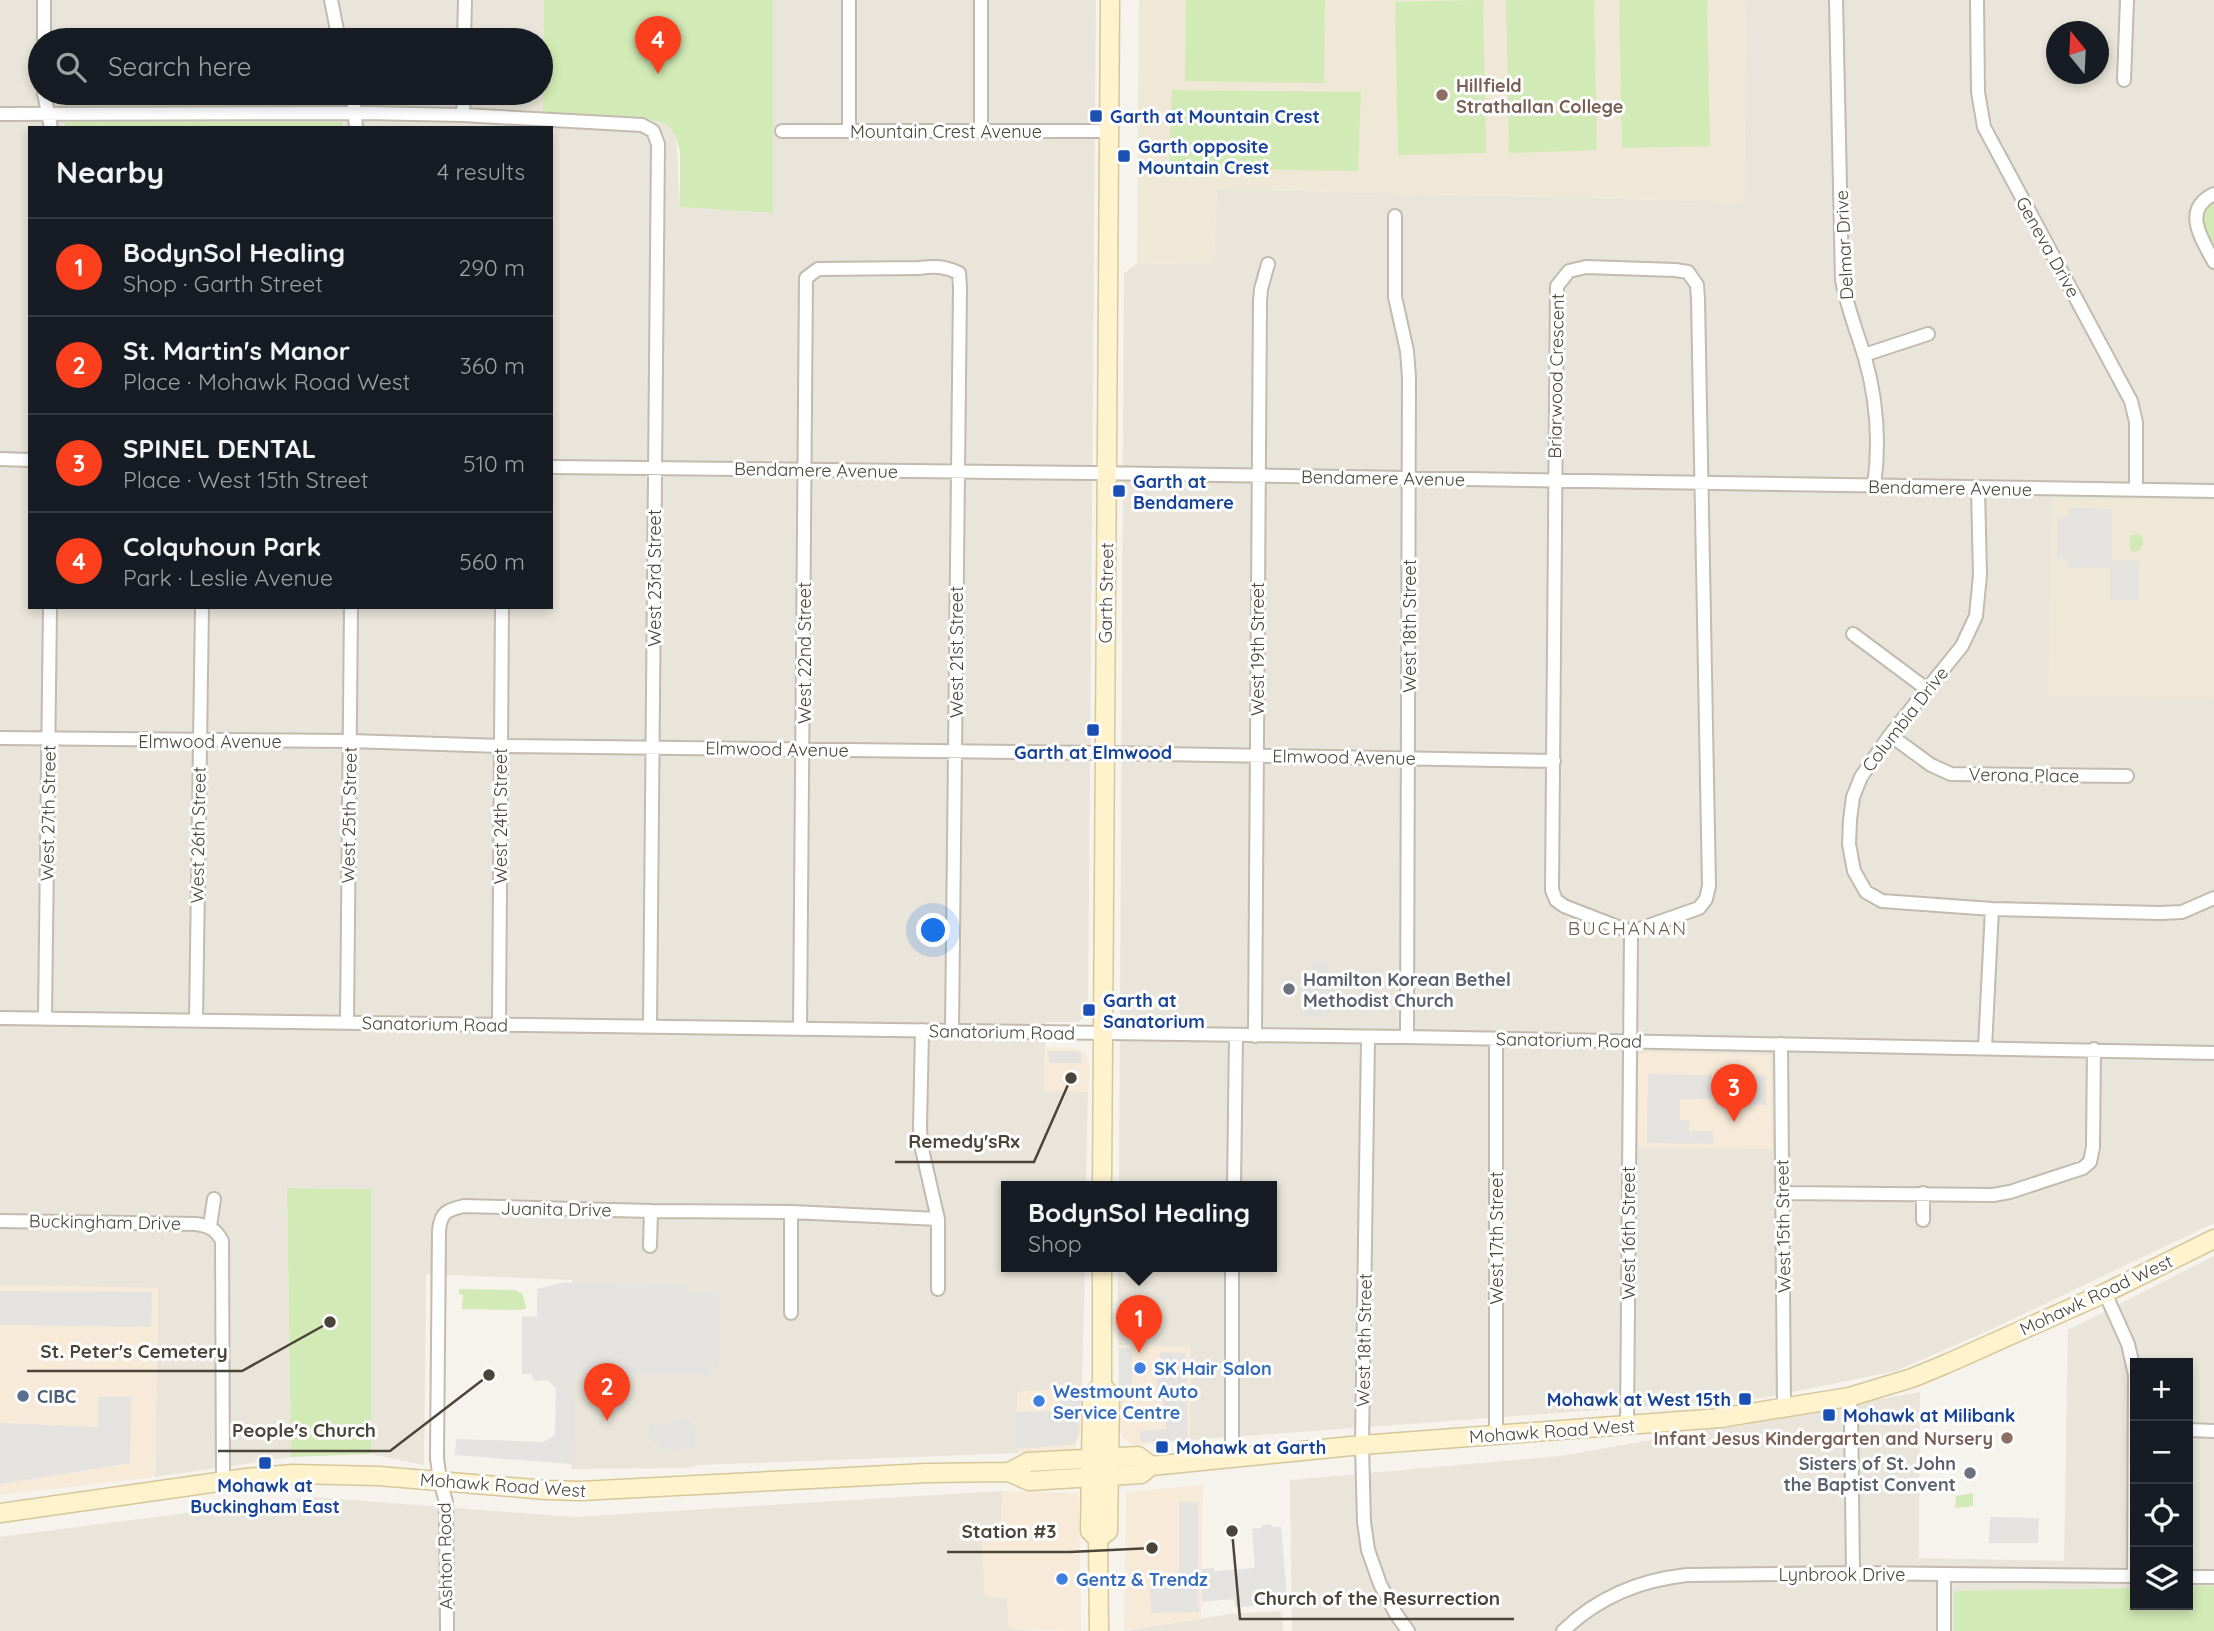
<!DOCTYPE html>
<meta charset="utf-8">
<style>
body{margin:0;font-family:Quicksand,sans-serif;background:#242831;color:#f1f3f6}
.controls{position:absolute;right:21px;bottom:21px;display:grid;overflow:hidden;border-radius:0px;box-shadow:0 4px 10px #0003}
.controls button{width:63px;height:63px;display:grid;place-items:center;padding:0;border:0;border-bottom:2px solid #363941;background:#171b24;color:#f1f3f6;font:35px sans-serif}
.compass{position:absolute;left:2046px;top:21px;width:63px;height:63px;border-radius:50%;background:#171b24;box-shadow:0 4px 10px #0003;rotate:342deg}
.you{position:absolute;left:934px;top:931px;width:24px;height:24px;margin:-18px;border:5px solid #fff;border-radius:50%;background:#1a73e8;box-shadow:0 0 0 10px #1a73e833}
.badge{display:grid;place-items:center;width:46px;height:46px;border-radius:50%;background:#fc3f1d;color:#fff;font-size:23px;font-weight:700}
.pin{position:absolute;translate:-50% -58px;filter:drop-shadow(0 2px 4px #0008)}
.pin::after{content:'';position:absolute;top:37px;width:24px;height:21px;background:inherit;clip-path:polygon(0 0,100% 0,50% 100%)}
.popup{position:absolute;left:1001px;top:1181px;width:276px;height:91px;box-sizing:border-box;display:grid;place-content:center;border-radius:0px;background:#171b24;filter:drop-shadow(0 2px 5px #0005);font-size:23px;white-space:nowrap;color:#9ea1a6}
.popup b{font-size:26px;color:#f1f3f6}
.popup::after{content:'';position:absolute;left:50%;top:100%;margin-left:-14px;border:14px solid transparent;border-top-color:#171b24}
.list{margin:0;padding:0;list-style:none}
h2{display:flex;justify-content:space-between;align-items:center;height:91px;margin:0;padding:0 28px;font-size:30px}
h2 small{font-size:23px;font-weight:400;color:#9ea1a6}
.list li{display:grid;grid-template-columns:46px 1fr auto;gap:21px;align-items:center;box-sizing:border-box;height:98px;padding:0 28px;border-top:2px solid #363941}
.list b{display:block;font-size:26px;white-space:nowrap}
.list p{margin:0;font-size:23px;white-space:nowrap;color:#9ea1a6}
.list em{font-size:23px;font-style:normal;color:#9ea1a6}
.icon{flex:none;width:38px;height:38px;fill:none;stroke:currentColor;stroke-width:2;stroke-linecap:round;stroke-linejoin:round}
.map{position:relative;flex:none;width:2214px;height:1631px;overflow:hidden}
.search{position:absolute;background:#171b24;box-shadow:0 4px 10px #0003;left:28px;top:28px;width:525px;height:77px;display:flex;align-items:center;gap:18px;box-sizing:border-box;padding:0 24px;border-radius:38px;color:#9ea1a6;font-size:26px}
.panel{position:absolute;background:#171b24;box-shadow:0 4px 10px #0003;left:28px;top:126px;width:525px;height:483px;border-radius:0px}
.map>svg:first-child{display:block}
.residential{fill:#eae5da;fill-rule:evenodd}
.commercial{fill:#f7ead8}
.education{fill:#efe8d6}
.green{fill:#d2eab5}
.parking{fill:#e5e3e0}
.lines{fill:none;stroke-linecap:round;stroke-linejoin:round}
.minor-casing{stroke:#c2bbae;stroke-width:16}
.secondary-casing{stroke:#d6c79b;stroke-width:21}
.minor{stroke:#fff;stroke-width:12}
.secondary{stroke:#fff3cd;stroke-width:18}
.education-dot{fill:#8d6e63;stroke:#fff;stroke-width:2.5}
.transit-dot{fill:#1a4fb4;stroke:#fff;stroke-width:2.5}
.worship-dot{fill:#6b7280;stroke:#fff;stroke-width:2.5}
.shop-dot{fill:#3f7fe0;stroke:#fff;stroke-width:2.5}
.service-dot{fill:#5c6f8a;stroke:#fff;stroke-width:2.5}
.labels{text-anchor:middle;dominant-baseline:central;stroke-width:6;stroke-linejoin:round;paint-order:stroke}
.education-label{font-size:18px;font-weight:bold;fill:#785e54;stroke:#fff;text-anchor:start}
.transit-label{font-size:18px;font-weight:bold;fill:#164399;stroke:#fff;text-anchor:start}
.street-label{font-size:18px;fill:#4b4439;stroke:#fff}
.worship-label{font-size:18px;font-weight:bold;fill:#5b616d;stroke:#fff;text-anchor:start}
.shop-label{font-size:18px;font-weight:bold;fill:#366cbe;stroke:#fff;text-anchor:start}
.service-label{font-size:18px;font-weight:bold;fill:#4e5e75;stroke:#fff;text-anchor:start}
.neighbourhood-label{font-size:19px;letter-spacing:2px;fill:#6e6250;stroke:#fff}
.leader{fill:none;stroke:#4b4439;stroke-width:2.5}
.callout-dot{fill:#4b4439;stroke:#fff;stroke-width:2.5}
.callout-label{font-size:19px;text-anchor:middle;font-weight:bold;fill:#4b4439;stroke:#fff;stroke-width:6;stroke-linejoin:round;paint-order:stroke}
</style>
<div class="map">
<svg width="2214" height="1631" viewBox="0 0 2214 1631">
<rect width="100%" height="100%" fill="#f6f3ec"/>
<!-- residential -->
<path class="residential" d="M0 0H544L543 114 648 119 665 123 676 137 680 207 773 213V0H1096L1088 1014 1078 1022H1046L1044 1090 1088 1092 1086 1187H1006V1267H1085L1082 1387 1017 1392 1018 1453 700 1465 686 1468 571 1469 572 1280 426 1274 424 1465 371 1454V1189L287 1188 291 1457 155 1477 158 1288 0 1285ZM40 40H541V93H40ZM30 128H551V607H30Z
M1746 0H2214V1223L1990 1330 1896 1371 1763 1398 1190 1440V1347L1118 1345V1267H1272V1187H1119L1124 273 1137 264 1214 263 1217 189 1744 202ZM2056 32H2098V74H2056Z
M2214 1256V1631H1292L1290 1480 1561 1456 1920 1392 1919 1558 2064 1561 2068 1330ZM2135 1363H2188V1605H2135Z
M1002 1491 1001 1537H982L985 1596 1007 1598 1009 1629 1040 1631H0V1537L311 1497 574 1517Z
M1281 1611 1283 1631H1124L1230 1614Z"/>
<!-- commercial -->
<path class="commercial" d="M1045 1047 1080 1049 1087 1056 1090 1071 1088 1092 1044 1091Z
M1646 1052 1771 1055 1772 1149 1638 1147V1058L1639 1055Z
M0 1285 158 1288 155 1477 0 1495Z
M1118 1345 1190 1347V1440L1137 1445 1128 1442 1123 1437 1119 1427Z
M1082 1387 1080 1436 1073 1450 1018 1453 1017 1392Z
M1203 1485 1201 1619 1124 1630 1126 1492Z
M1002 1491 1079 1493 1081 1631 1009 1629 1007 1598 985 1596 982 1536 1001 1537Z"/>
<!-- education -->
<path class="education" d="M1139 0H1746L1744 202 1217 189 1214 263 1137 264Z
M2052 499 2214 501V698L2048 696Z"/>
<!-- green -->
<path class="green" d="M544 0H773V213L680 207V151L676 137 665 123 647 119 543 114Z
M1186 0H1325L1324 83 1185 81Z
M1483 0 1486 153 1398 155 1395 2Z
M1506 0H1594L1597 150 1509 153Z
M1619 0H1707L1710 146 1622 148Z
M1172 90 1361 92 1358 171 1169 168Z
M65 122H342V128H65Z
M2214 201V249C2205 233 2195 214 2214 201Z
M2137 534 2142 535 2143 543 2140 550 2134 552 2130 550V536Z
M287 1188 371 1189V1454L291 1457Z
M459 1289 514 1290 522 1293 526 1306 525 1309 520 1310 462 1309 463 1295 459 1294Z
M1973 1493V1506L1955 1508 1956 1496Z
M2188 1586H2214V1631H1954V1591L2135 1588V1605H2188Z"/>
<!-- parking -->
<path class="parking" d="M2068 508 2112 509V560L2139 561V600H2110V568L2067 567V559L2057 558 2058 517H2068Z
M1312 962H1329L1328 1017H1303V980H1312Z
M1048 1051H1078L1081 1054 1082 1063H1049Z
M1648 1074 1712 1075V1099H1680V1120H1689V1131H1713V1144L1647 1143Z
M1716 1075H1766V1105H1716Z
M565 1282 580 1284 688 1286V1294L721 1293 719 1368 711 1367 710 1374H578L575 1380 572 1464 455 1455 456 1439 543 1442 555 1435 556 1389 548 1380 535 1381 531 1374H522V1316L537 1317V1289Z
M0 1291 152 1292 151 1327 0 1325Z
M1119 1348 1132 1349V1396H1119Z
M1160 1352 1186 1353 1188 1440 1141 1442 1139 1431 1167 1429 1164 1420 1163 1395H1157L1156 1364H1160Z
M1081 1391 1079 1432 1076 1442 1069 1445 1016 1449 1017 1412 1060 1411V1392Z
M98 1397H131L130 1463 0 1484V1423L98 1427Z
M691 1419 695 1447 662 1452 660 1443 653 1444 650 1426Z
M1179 1502H1198L1199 1612 1151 1613 1150 1576H1179Z
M1990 1517 2039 1518 2038 1543H1989Z
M1271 1524 1273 1527H1281L1287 1595 1276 1596 1269 1605 1235 1607 1234 1599 1202 1602 1201 1569 1214 1568 1215 1571 1255 1568 1252 1529 1261 1528 1262 1525Z"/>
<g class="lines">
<!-- minor casing -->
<g class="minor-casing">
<path id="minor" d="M331 0 339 40
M849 0V131
M981 0V130
M1836 0 1842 280C1847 307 1857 332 1865 358 1877 400 1880 443 1874 486
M1977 0 1978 92 1984 127 2131 401 2136 422V489
M44 40V0
M464 40 465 0
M2124 80 2127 0
M44 93 51 128
M353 93 356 128
M0 114 366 113 463 115 642 125 653 131 658 144 650 1027
M463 115 464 93
M782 131H1110
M2214 194C2181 210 2202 239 2214 262
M1395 216V297L1407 351 1409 377 1407 1037
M1864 355 1928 334
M0 459 30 460
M551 467 1093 473 2214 491
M1978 489 1980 575 1976 616 1962 646 1890 735 1861 777 1853 797 1850 820 1849 844 1854 871 1866 892 1882 901 1992 909 2160 913 2182 912 2214 898
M1853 634 1928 690
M1890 735 1931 765 1951 774 2127 776
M0 738 350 741 501 746 1105 753 1554 761
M0 1018 1407 1037 2214 1053
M45 1018 50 607
M196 1020 202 607
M347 1023 351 607
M499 1024 502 607
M800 1029 806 278 818 269 919 268C934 266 945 266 959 273L960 287 952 1031
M922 1030 920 1127 921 1145 938 1219V1289
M1255 1036 1260 301 1261 289 1268 264
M1368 1038 1362 1445 1364 1522 1368 1550 1380 1584 1396 1614 1408 1631
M1496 1040V1435
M1781 1044 1784 1408
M1985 1048 1992 909
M1234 1187 1236 1035
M1782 1193 1993 1195 2010 1192 2083 1168 2090 1162 2093 1147 2094 1049
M1923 1193V1220
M0 1221 196 1224C209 1226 216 1229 222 1241L223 1481
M210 1226 214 1199
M650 1246 651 1211
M2105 1293 2128 1344 2135 1375 2134 1576
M791 1313V1212
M1849 1397 1851 1412 1853 1573
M1627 1426 1631 932 1699 908 1706 899 1709 886 1698 299 1697 285 1688 272 1675 270 1586 267 1569 271 1557 286 1552 890 1556 900 1564 906 1631 932
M2188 1430 2214 1431
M1232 1458V1267
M1944 1574V1631
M2188 1577H2214
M447 1631 446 1502 440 1481 437 1458 439 1230C441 1212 447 1210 464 1206L651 1211 791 1212 938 1219
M1563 1631C1598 1597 1640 1580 1687 1575L1853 1573 2135 1576"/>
</g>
<!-- secondary casing -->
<g class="secondary-casing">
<path id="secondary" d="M1102 1187 1110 0
M1009 1472 1028 1462 1138 1456 1151 1466
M0 1513 246 1478 293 1474 379 1476 546 1490 580 1491 927 1473 1009 1472 1029 1481 1141 1474 1151 1466 1362 1445 1720 1418 1849 1397 1912 1378 1946 1364 2105 1293 2214 1239
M1098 1539 1108 1531 1110 1395 1102 1385V1267
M1099 1631 1098 1539 1090 1531 1092 1396 1102 1385"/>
</g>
<!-- minor -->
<use href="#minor" class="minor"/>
<!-- secondary -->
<use href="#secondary" class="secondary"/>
</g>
<!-- markers -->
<g class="education-dot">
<circle cx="1442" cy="95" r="7"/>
<circle cx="2007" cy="1438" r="7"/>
</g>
<g class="transit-dot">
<rect x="1089" y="109" width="14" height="14" rx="3.5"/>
<rect x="1117" y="149" width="14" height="14" rx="3.5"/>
<rect x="1112" y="484" width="14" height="14" rx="3.5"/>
<rect x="1086" y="723" width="14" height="14" rx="3.5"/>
<rect x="1082" y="1003" width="14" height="14" rx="3.5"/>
<rect x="1738" y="1392" width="14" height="14" rx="3.5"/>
<rect x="1822" y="1408" width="14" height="14" rx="3.5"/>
<rect x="1155" y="1440" width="14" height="14" rx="3.5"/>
<rect x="258" y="1456" width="14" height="14" rx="3.5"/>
</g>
<g class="worship-dot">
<circle cx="1289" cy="989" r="7"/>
<circle cx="1970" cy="1473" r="7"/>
</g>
<g class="shop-dot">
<circle cx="1140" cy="1368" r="7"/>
<circle cx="1039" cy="1401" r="7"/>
<circle cx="1062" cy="1579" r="7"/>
</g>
<circle class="service-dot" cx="23" cy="1396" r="7"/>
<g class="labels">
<!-- education labels -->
<g class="education-label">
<text x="1456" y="85">Hillfield<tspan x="1456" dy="21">Strathallan College</tspan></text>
<text x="1993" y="1438" text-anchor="end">Infant Jesus Kindergarten and Nursery</text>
</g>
<!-- transit labels -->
<g class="transit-label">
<text x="1110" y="116">Garth at Mountain Crest</text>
<text x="1138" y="146">Garth opposite<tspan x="1138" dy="21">Mountain Crest</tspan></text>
<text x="1133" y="481">Garth at<tspan x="1133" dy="21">Bendamere</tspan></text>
<text x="1093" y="752" text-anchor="middle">Garth at Elmwood</text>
<text x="1103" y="1000">Garth at<tspan x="1103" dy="21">Sanatorium</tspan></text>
<text x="1731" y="1399" text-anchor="end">Mohawk at West 15th</text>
<text x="1843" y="1415">Mohawk at Milibank</text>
<text x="1176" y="1447">Mohawk at Garth</text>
<text x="265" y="1485" text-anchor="middle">Mohawk at<tspan x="265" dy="21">Buckingham East</tspan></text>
</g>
<!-- street labels -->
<g class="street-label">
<text x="946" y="131">Mountain Crest Avenue</text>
<text transform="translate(1844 245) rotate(-93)">Delmar Drive</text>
<text transform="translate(2048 247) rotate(61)">Geneva Drive</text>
<text transform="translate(1556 376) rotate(-89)">Briarwood Crescent</text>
<text transform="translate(816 470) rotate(1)">Bendamere Avenue</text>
<text transform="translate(1383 478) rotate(1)">Bendamere Avenue</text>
<text transform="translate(1950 488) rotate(1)">Bendamere Avenue</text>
<text transform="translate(654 578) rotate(-90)">West 23rd Street</text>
<text transform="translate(1106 593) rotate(-89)">Garth Street</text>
<text transform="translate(1409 626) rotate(-90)">West 18th Street</text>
<text transform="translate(1257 649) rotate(-90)">West 19th Street</text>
<text transform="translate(956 652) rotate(-90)">West 21st Street</text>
<text transform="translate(804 653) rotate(-90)">West 22nd Street</text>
<text transform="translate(1905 719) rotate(-52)">Columbia Drive</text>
<text x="210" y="741">Elmwood Avenue</text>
<text transform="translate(777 749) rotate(1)">Elmwood Avenue</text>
<text transform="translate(1344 757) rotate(1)">Elmwood Avenue</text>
<text transform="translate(2024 775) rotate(1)">Verona Place</text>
<text transform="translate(48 813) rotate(-89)">West 27th Street</text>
<text transform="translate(349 815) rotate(-89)">West 25th Street</text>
<text transform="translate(500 816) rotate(-90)">West 24th Street</text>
<text transform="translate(198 835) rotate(-89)">West 26th Street</text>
<text transform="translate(435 1024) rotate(1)">Sanatorium Road</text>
<text transform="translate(1002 1032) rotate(1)">Sanatorium Road</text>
<text transform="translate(1569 1040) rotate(1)">Sanatorium Road</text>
<text transform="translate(556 1209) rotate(1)">Juanita Drive</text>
<text transform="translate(105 1222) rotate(1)">Buckingham Drive</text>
<text transform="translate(1783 1226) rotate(-91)">West 15th Street</text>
<text transform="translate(1628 1233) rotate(-90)">West 16th Street</text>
<text transform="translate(1496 1238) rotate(-90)">West 17th Street</text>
<text transform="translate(2096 1295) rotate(-25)">Mohawk Road West</text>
<text transform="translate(1364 1340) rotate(-89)">West 18th Street</text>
<text transform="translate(1552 1431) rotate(-4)">Mohawk Road West</text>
<text transform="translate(503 1485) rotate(4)">Mohawk Road West</text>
<text transform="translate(445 1556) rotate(-91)">Ashton Road</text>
<text x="1842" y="1574">Lynbrook Drive</text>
</g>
<!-- worship labels -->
<g class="worship-label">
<text x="1303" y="979">Hamilton Korean Bethel<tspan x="1303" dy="21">Methodist Church</tspan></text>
<text x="1956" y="1463" text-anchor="end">Sisters of St. John<tspan x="1956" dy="21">the Baptist Convent</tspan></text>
</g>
<!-- shop labels -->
<g class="shop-label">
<text x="1154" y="1368">SK Hair Salon</text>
<text x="1053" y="1391">Westmount Auto<tspan x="1053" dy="21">Service Centre</tspan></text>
<text x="1076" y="1579">Gentz &amp; Trendz</text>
</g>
<!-- service labels -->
<g class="service-label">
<text x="37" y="1396">CIBC</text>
</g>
<!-- neighbourhood labels -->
<g class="neighbourhood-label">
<text x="1628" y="928">BUCHANAN</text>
</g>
</g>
<!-- callouts -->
<path class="leader" d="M1071 1078L1034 1162H895M330 1322L242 1371H27M489 1375L390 1451H218M1152 1548L1070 1552H947M1232 1531L1240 1619H1514"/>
<g class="callout-dot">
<circle cx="1071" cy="1078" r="7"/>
<circle cx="330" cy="1322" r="7"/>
<circle cx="489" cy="1375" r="7"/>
<circle cx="1152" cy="1548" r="7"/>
<circle cx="1232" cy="1531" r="7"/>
</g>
<g class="callout-label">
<text x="964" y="1148">Remedy'sRx</text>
<text x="134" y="1358">St. Peter's Cemetery</text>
<text x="304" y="1437">People's Church</text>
<text x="1009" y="1538">Station #3</text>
<text x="1377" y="1605">Church of the Resurrection</text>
</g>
</svg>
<div class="controls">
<button>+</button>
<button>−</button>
<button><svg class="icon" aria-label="locate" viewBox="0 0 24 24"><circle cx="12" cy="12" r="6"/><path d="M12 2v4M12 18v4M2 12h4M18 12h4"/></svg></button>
<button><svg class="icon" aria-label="layers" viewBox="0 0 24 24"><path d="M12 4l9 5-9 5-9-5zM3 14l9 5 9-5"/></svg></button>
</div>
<svg class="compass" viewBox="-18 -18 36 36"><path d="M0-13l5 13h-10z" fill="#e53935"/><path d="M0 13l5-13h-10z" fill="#9ea1a6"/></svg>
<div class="you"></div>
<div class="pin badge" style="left:1139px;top:1353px">1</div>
<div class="popup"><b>BodynSol Healing</b>Shop</div>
<div class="pin badge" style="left:607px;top:1421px">2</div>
<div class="pin badge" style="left:1734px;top:1122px">3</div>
<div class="pin badge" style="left:658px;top:74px">4</div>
<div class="search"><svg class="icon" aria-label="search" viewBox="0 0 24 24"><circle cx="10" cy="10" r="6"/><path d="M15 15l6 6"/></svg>Search here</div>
<section class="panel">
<h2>Nearby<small>4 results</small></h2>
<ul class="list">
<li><span class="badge">1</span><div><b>BodynSol Healing</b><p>Shop · Garth Street</p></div><em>290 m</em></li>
<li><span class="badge">2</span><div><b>St. Martin's Manor</b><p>Place · Mohawk Road West</p></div><em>360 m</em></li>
<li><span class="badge">3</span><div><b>SPINEL DENTAL</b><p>Place · West 15th Street</p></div><em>510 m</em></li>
<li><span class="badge">4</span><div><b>Colquhoun Park</b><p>Park · Leslie Avenue</p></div><em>560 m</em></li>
</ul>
</section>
</div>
